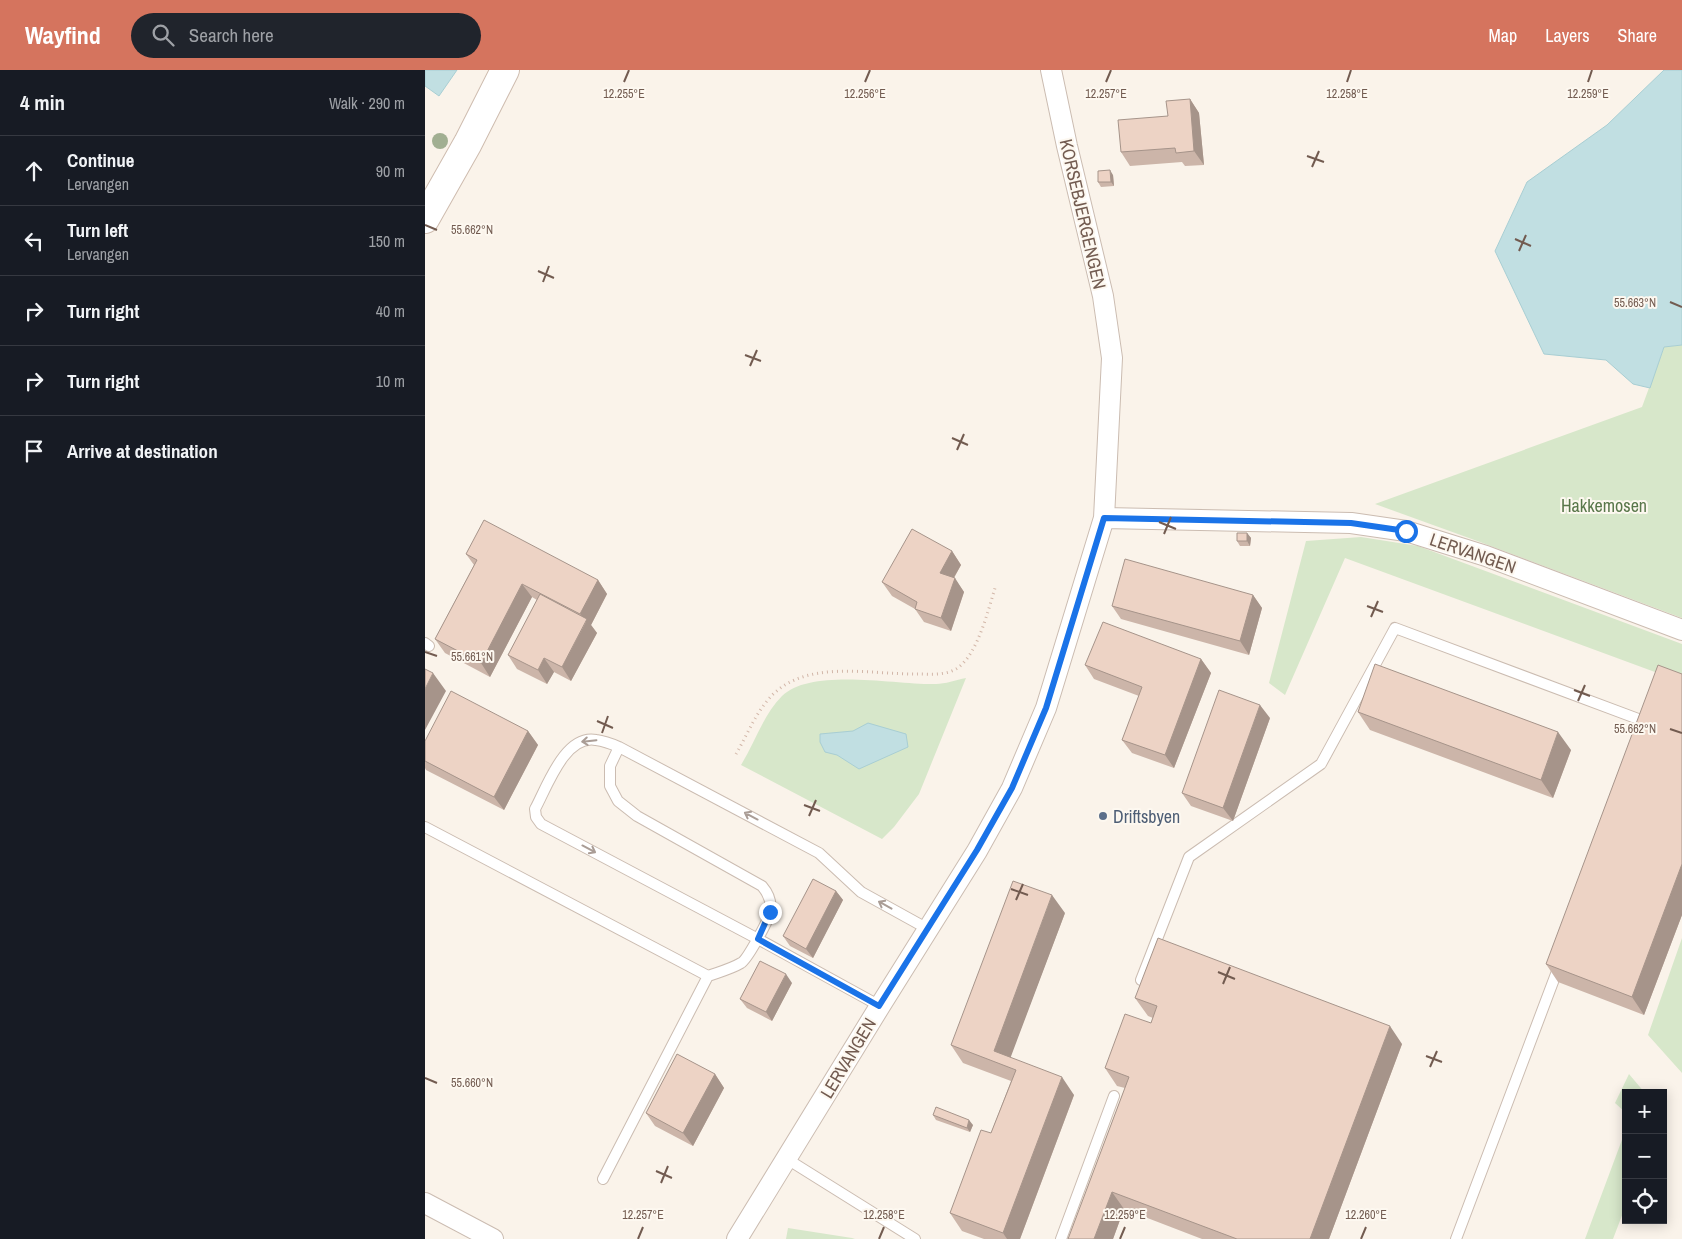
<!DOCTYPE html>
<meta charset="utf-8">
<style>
body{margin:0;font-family:"Archivo Narrow",sans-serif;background:#20242c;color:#f1f3f6}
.controls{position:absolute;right:15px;bottom:15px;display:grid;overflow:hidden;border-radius:0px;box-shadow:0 2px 12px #0003}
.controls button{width:45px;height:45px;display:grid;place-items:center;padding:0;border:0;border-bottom:1px solid #363941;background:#171b24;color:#f1f3f6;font:25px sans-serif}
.stop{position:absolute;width:15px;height:15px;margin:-11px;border:4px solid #1a73e8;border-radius:50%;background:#fff}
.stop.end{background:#1a73e8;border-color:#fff;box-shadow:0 1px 5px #0008}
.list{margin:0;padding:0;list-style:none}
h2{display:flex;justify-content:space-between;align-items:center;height:65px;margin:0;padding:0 20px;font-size:21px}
h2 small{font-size:16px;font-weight:400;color:#9ea1a6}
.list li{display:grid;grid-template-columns:32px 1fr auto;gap:15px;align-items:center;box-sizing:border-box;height:70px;padding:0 20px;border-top:1px solid #363941}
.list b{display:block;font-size:19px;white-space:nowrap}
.list p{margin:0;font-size:16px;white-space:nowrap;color:#9ea1a6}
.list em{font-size:16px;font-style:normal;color:#9ea1a6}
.icon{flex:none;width:28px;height:28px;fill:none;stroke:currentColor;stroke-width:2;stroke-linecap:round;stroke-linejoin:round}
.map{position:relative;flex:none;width:1257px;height:1169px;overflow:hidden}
header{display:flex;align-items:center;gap:30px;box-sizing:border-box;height:70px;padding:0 25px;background:#d5745e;color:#fff}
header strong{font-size:24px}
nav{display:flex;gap:28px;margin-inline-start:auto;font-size:18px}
.search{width:350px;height:45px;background:#20242c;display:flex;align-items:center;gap:12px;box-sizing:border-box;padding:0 18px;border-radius:28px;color:#9ea1a6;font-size:19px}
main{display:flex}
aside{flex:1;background:#171b24}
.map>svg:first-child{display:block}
.green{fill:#d7e7ca}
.water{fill:#c1dfe2;stroke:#a8ced3}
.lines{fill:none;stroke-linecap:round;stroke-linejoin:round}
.lane-casing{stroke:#cbbcb1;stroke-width:12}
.street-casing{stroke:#cbbcb1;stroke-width:22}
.secondary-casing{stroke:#cebcaf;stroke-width:30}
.path{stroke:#d2b6a8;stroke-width:3;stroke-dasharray:1 4;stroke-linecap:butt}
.lane{stroke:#fff;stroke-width:10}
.street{stroke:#fff;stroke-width:20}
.secondary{stroke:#fff;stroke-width:28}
.tree{fill:#a1af92}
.wall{fill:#ccb5a9}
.shaded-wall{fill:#a6948a}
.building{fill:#edd3c5;stroke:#a6948a}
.oneway{stroke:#aa9d96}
.route{stroke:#1a73e8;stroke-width:6}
.ticks{fill:none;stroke:#725b50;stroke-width:2}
.service-dot{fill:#5c6f8a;stroke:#fdf8f0;stroke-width:2}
.labels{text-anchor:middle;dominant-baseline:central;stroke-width:4;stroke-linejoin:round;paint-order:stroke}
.street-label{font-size:18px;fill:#725b50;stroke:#fdf8f0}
.park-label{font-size:18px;fill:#59774a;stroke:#fdf8f0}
.service-label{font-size:18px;fill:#4e5e75;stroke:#fdf8f0;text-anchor:start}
.ticks-label{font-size:12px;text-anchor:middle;fill:#725b50;stroke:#fdf8f0;stroke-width:4;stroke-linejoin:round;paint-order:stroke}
</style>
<header>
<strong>Wayfind</strong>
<div class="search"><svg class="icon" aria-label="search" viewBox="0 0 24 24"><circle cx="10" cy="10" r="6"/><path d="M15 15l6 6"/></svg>Search here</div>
<nav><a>Map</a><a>Layers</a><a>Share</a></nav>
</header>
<main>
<aside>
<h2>4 min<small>Walk · 290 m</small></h2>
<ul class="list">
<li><svg class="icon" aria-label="ahead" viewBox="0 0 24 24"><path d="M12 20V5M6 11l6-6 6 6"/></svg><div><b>Continue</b><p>Lervangen</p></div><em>90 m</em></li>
<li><svg class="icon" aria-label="left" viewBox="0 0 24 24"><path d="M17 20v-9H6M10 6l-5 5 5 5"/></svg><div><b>Turn left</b><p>Lervangen</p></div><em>150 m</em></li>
<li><svg class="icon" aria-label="right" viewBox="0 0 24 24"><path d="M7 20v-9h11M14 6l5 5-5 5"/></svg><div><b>Turn right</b></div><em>40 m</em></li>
<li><svg class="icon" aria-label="right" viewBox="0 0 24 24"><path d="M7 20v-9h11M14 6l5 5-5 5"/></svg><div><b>Turn right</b></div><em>10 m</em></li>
<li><svg class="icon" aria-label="arrive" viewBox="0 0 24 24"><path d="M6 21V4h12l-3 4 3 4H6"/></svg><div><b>Arrive at destination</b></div></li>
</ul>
</aside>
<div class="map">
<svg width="1257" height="1169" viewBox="0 0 1257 1169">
<rect width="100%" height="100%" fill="#faf3ea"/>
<!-- green -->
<path class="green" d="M1257 275V548L1055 472 950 434 1217 337 1239 277Z
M936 467 993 476 1257 574V612L920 488 860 625 844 613 881 471Z
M541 608 494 724 469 757 457 769 316 695C330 673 338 645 357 626 386 597 472 615 511 614 520 614 531 610 541 608Z
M1257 868V1003L1223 965Z
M1204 1004 1220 1023H1201V1043L1190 1033Z
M1201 1059V1135L1188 1169H1160Z
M363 1158 427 1168 430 1169H361Z"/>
<!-- water -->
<path class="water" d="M0 0H32L14 26 0 16Z
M1239 0H1257V275L1239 277 1225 318 1208 314 1181 290 1119 284 1070 181 1102 112 1182 55Z
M443 653 481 664 483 677 434 699 412 685 400 682 395 672V664L428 661Z"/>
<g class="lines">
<!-- lane casing -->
<g class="lane-casing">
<path id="lane" d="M0 573 4 576
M194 677 185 696V716L193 731 212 746 337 816C343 823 347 832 345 842 344 850 322 890 316 893 306 899 294 902 283 906
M0 757 283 906 178 1109
M716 910 764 787 896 694 970 558 1224 653
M455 936 333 869 116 754 111 747 110 739C122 717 140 664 171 670 179 671 187 674 194 677L394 783 436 822 503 859
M362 1089 490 1169
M636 1169 689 1026
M1031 1169 1134 896"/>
</g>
<!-- street casing -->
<g class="street-casing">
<path id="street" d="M679 448 926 453 981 461 1061 486 1257 560
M0 1133 68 1169
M312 1169 455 936 552 781 587 718 621 638 679 448 687 288 678 226 642 76 626 0"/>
</g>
<!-- secondary casing -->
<g class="secondary-casing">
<path id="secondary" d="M0 149 43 73 80 0"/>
</g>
<!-- path -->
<path class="path" d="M311 684C321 667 329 647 342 631 377 587 444 605 493 604 506 604 522 606 534 597 553 582 563 541 570 518"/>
<!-- lane -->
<use href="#lane" class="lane"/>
<!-- street -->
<use href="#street" class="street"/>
<!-- secondary -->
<use href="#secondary" class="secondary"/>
</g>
<!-- trees -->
<circle class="tree" cx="15" cy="71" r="8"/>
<!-- wall -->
<path class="wall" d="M765 29 774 43 779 95 760 96 757 92 705 96 696 82Z
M688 105 689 116 676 117 673 112Z
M822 463 826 468 825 476H815L812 471Z
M527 481 536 495 529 508 539 522 526 561 499 552 490 539 467 526 457 512Z
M41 484 173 510 182 524 166 555 172 563 146 611 129 602 122 614 92 599 83 585 112 530 107 527 65 607 20 583 10 569 49 495Z
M828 525 837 538 824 585 696 549 687 536Z
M776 589 786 603 749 698 707 683 697 670 714 626 669 609 660 595Z
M1257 604V845L1219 945 1133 912 1121 894Z
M933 642 1146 680 1128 728 945 660Z
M845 648 808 751 766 736 757 723Z
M103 661 113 675 79 740 1 700 0 698V671Z
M411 821 418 830 388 888 365 876 358 866Z
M640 843 585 987 649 1025 595 1169H559L537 1161 525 1143 566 1063 586 1011 538 993 526 975Z
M367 913 347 951 322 938 315 929Z
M710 928 977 974 904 1169H777L699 1139 688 1169H643L700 1018 692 1016 680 998 726 953 728 948 723 946Z
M290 1004 299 1018 268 1076 230 1056 221 1043Z
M508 1045 548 1055 545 1062 511 1050Z"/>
<!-- shaded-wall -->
<path class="shaded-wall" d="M765 29 774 43 779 95 769 81Z
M685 100 688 105 689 116 686 112Z
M822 463 826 468 825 476 822 471Z
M527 481 536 495 524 516 515 503Z
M530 508 539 522 526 561 516 548Z
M173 510 182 524 166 555 172 563 146 611 137 597 161 552 155 544Z
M97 514 107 527 65 607 56 593Z
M828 525 837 538 824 585 815 571Z
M119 588 129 602 122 614 113 600Z
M776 589 786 603 749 698 740 685Z
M8 603 21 621 0 660V619Z
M835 635 845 648 808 751 798 738Z
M103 661 113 675 79 740 69 727Z
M1133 662 1146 680 1128 728 1116 710Z
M1257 794V845L1219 945 1207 927Z
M411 821 418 830 388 888 381 879Z
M627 825 640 843 582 997 569 981Z
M361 904 367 913 347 951 341 942Z
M965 956 977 974 904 1169H885Z
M290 1004 299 1018 268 1076 258 1063Z
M637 1007 649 1025 595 1169H582L578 1163Z
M544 1050 548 1055 545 1062 542 1058Z
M687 1122 699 1139 688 1169H669Z"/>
<!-- building -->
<path class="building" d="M765 29 769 81 751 83 750 78 696 82 693 50 743 46 741 31Z
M685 100 686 112H673V101Z
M59 450 173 510 155 544 97 514 56 593 10 569 52 490 41 484Z
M487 459 527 481 515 503 530 508 516 548 490 539 492 532 457 512Z
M812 463H822V471H812Z
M700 489 828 525 815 571 687 536Z
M115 524 162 549 137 597 119 588 113 600 83 585Z
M678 552 776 589 740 685 697 670 717 617 660 595Z
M950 594 1133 662 1116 710 933 642Z
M1233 595 1257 604V794L1207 927 1121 894Z
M0 599 8 603 0 619Z
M794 620 835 635 798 738 757 723Z
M26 621 103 661 69 727 0 691V671Z
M388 809 411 821 381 879 358 866Z
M588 811 627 825 569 981 637 1007 578 1163 525 1143 556 1060 566 1063 591 1000 526 975Z
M733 868 965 956 885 1169H812L687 1122 669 1169H643L704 1007 680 998 700 944 726 953 732 936 710 928Z
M335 891 361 904 341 942 315 929Z
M252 984 290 1004 258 1063 221 1043Z
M511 1037 544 1050 542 1058 508 1045Z"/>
<!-- one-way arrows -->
<defs><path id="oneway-shaft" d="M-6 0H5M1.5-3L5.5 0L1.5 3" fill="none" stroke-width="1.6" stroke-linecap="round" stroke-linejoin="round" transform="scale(1.25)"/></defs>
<g class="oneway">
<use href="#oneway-shaft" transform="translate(164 671) rotate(174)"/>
<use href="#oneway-shaft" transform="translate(326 746) rotate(-152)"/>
<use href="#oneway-shaft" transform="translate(164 779) rotate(28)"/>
<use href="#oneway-shaft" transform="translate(460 835) rotate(-151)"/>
</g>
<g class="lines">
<!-- route -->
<path class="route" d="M345 842 333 869 454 936 552 780 587 718 621 638 679 448 926 453 981 461"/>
</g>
<!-- ticks -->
<path class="ticks" d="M199 12 204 0M440 12 445 0M681 12 686 0M922 12 926 0M1163 12 1167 0M882 86 899 92M887 97 894 81M0 155 12 160M1090 169 1106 176M1094 181 1101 165M113 201 129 208M118 212 124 196M1245 232 1257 237M320 285 336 291M325 296 332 280M527 368 543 375M532 380 539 364M734 452 751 459M739 464 746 447M942 536 958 542M946 547 953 531M0 582 12 586M1149 620 1165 626M1153 631 1160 615M172 651 188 658M1245 659 1257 663M177 663 183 646M379 735 395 741M384 746 391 730M586 819 603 825M591 830 598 814M793 902 810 909M798 914 805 897M1001 986 1017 992M1005 997 1012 981M0 1008 12 1013M231 1101 247 1108M236 1113 243 1096M213 1169 218 1157M454 1169 459 1157M695 1169 700 1157M936 1169 941 1157"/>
<!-- markers -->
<circle class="service-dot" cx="678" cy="746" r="5"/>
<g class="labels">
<!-- street labels -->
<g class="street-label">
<text transform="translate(658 144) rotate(77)">KORSEBJERGENGEN</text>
<text transform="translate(1048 483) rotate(19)">LERVANGEN</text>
<text transform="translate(423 988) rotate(-59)">LERVANGEN</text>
</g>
<!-- park labels -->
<g class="park-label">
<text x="1179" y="435">Hakkemosen</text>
</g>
<!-- service labels -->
<g class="service-label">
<text x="688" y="746">Driftsbyen</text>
</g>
</g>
<g class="ticks-label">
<text x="440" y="28">12.256°E</text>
<text x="922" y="28">12.258°E</text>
<text x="199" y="28">12.255°E</text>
<text x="681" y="28">12.257°E</text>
<text x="1163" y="28">12.259°E</text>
<text x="47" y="164">55.662°N</text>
<text x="1210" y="237">55.663°N</text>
<text x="47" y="591">55.661°N</text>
<text x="1210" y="663">55.662°N</text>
<text x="47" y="1017">55.660°N</text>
<text x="218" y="1149">12.257°E</text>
<text x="459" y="1149">12.258°E</text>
<text x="700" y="1149">12.259°E</text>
<text x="941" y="1149">12.260°E</text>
</g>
</svg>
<div class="controls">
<button>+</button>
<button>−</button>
<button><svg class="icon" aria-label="locate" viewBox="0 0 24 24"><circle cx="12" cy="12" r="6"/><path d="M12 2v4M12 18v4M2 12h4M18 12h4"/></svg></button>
</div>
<div class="stop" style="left:981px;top:461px"></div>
<div class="stop end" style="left:345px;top:842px"></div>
</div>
</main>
